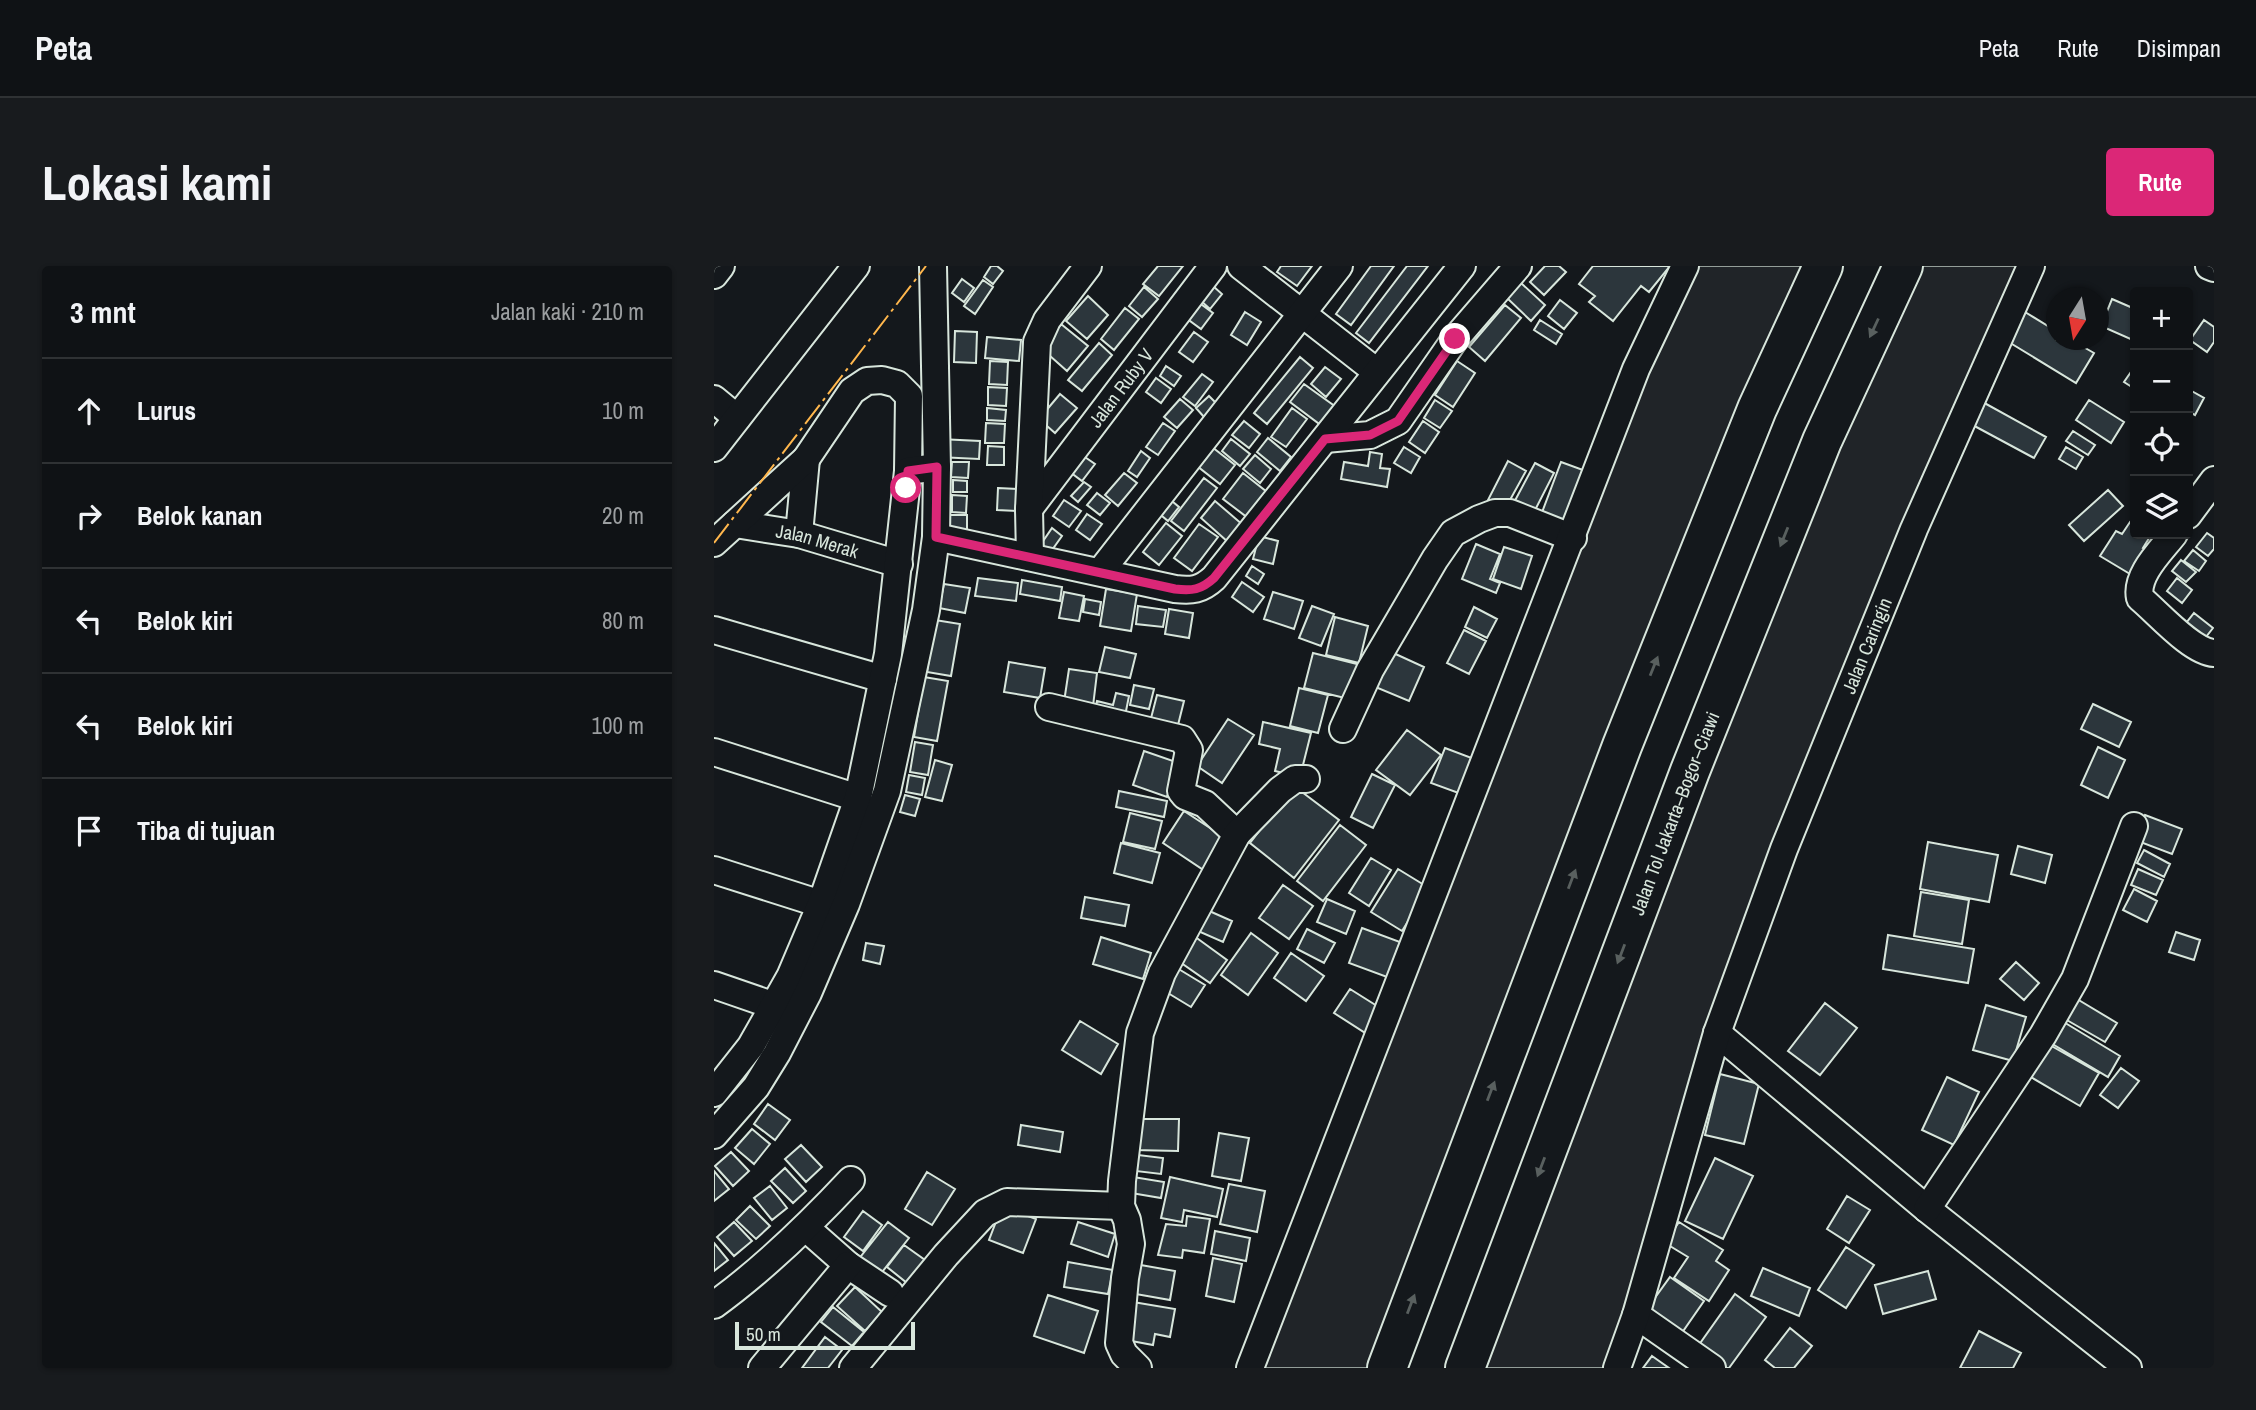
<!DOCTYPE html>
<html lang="id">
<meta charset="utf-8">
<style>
body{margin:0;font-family:"Archivo Narrow",sans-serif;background:#181b1e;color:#f1f3f6}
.controls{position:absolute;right:21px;top:21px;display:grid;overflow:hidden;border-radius:7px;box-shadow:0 2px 5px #0004}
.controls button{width:63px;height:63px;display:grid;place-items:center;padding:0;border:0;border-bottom:2px solid #2f3234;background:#0f1215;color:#f1f3f6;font:35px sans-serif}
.compass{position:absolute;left:1332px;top:21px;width:63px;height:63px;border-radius:50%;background:#0f1215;box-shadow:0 2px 5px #0004;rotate:191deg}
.scale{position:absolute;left:21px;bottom:18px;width:180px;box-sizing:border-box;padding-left:7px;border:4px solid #d8e6dc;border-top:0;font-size:19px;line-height:24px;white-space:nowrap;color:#d8e6dc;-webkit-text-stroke:5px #14181c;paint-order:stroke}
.stop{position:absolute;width:21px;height:21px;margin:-16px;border:5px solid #db2777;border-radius:50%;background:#fff}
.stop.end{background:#db2777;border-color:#fff;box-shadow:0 2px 7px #0008}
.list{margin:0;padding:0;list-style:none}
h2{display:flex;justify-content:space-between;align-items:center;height:91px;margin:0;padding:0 28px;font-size:30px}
h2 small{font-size:23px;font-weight:400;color:#9b9ea0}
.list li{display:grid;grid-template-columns:46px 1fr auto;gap:21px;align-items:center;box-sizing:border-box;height:105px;padding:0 28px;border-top:2px solid #2f3234}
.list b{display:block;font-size:26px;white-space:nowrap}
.list em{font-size:23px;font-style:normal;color:#9b9ea0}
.icon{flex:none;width:38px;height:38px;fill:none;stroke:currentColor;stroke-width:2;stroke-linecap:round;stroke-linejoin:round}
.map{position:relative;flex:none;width:1500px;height:1102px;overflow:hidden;border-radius:7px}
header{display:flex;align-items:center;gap:42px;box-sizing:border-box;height:98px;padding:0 35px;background:#0f1215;border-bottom:2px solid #2f3234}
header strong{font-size:33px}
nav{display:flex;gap:38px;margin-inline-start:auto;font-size:24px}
.intro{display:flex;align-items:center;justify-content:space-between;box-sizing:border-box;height:168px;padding:0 42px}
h1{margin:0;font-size:49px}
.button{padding:18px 32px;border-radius:7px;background:#db2777;color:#fff;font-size:24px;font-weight:700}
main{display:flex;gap:42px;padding:0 42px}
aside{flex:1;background:#0f1215;border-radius:7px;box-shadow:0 2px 5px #0004}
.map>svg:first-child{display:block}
.green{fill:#202428;stroke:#939e99;stroke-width:2}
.building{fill:#2c363c;stroke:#d8e6dc;stroke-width:2}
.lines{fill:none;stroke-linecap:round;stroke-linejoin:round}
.minor-casing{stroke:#d8e6dc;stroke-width:30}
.highway-casing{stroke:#d8e6dc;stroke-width:42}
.minor{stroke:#14181c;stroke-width:26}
.highway{stroke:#14181c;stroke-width:38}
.power{stroke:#ffb74d;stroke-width:2;stroke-dasharray:24 5 3.5 5;stroke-linecap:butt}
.oneway{fill:#59605f}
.route{stroke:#db2777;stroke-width:9}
.labels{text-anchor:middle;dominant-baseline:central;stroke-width:5;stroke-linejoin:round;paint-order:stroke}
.street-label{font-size:19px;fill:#d8e6dc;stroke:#14181c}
</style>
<header>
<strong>Peta</strong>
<nav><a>Peta</a><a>Rute</a><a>Disimpan</a></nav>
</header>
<div class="intro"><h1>Lokasi kami</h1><a class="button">Rute</a></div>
<main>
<aside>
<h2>3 mnt<small>Jalan kaki · 210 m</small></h2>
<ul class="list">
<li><svg class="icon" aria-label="ahead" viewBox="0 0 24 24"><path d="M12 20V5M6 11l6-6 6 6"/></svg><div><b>Lurus</b></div><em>10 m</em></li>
<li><svg class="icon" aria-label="right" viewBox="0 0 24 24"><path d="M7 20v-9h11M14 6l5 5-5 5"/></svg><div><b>Belok kanan</b></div><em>20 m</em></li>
<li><svg class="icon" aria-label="left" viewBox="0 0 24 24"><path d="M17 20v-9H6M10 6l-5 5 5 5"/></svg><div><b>Belok kiri</b></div><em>80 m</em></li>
<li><svg class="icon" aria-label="left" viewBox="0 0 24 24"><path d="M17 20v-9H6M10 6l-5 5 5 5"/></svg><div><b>Belok kiri</b></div><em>100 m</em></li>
<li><svg class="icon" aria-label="arrive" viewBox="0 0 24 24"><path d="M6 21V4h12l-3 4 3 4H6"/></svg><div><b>Tiba di tujuan</b></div></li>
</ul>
</aside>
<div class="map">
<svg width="1500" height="1102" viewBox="0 0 1500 1102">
<rect width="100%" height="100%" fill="#14181c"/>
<!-- green -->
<path class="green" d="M972 0H1110L673 1102H536Z
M1189 0H1317L1057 618 901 1102H751Z"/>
<!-- building -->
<path class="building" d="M277 0H283L289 5 279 18 270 11Z
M444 0H469L445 30 429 18Z
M567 0H598L583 20 563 6Z
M657 0H680L637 59 622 48Z
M693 0H714L655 77 642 67Z
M831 0H845L852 6 830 29 816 16Z
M879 0H956L935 26 927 20 899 55 875 36 881 30 865 18Z
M248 13 260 22 250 36 238 27Z
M269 14 279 21 261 48 250 40Z
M807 17 831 39 817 55 793 32Z
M499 20 508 28 496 43 486 34Z
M430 21 444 33 428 51 415 40Z
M374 30 394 49 373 73 352 55Z
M1398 33 1421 43V75L1387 60Z
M846 34 863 47 850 63 834 50Z
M484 36 499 47 487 63 472 52Z
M791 39 807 52 771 95 755 81Z
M411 42 425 53 400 84 387 73Z
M531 46 547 56 533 79 517 69Z
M1311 46 1342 65V74H1357L1380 87 1362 117 1293 75Z
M826 54 848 68 842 78 820 64Z
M1490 54 1500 61V76L1493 86 1476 74Z
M347 58 374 80 353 105 327 82Z
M241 65 263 66 262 97 240 96Z
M480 66 494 76 479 96 465 86Z
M273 71 307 74 305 95 271 92Z
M385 77 398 89 368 125 354 114Z
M586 91 599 102 553 158 540 147Z
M276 95 294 96 293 119 275 118Z
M743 95 761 107 739 141 721 129Z
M452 100 467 110 460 120 446 110Z
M611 101 627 113 612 131 597 118Z
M1419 103 1421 105V123L1410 116Z
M488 108 499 116 481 140 469 131Z
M442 112 457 123 447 137 432 126Z
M590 118 622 141 608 160 576 136Z
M274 121 293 122 292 140 274 139Z
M1474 123 1490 132 1481 149 1474 145Z
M346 128 363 142 341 167 325 153Z
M495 130 503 138 490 151 482 142Z
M466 133 479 144 463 162 450 151Z
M721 134 738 145 726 162 710 152Z
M1265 134 1332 171 1320 192 1253 156Z
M1375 134 1410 156 1397 177 1362 154Z
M273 142 292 144 291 155 273 154Z
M578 142 593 153 572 181 557 171Z
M530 155 546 168 535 182 518 169Z
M709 155 725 166 711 187 695 176Z
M272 157 291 158 290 177H271Z
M449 157 461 165 444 189 432 181Z
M1359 165 1381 179 1374 189 1352 175Z
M554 172 577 191 566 205 543 186Z
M225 173 266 175 265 193 224 191Z
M517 173 536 188 526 200 508 185Z
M274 180 290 181V199H273Z
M498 181 521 199 506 218 483 200Z
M690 181 706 191 697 207 680 197Z
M1352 181 1369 191 1362 203 1345 193Z
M427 185 436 192 423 211 414 205Z
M656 186 668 188 666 202 676 203 673 221 627 213 630 196 654 200Z
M365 187 381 198 368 215 352 203Z
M541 189 557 203 546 217 529 203Z
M794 195 812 205 791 243 774 234Z
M238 196H255L254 212 237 211Z
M847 196 880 208 860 261 827 249Z
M821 197 840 207 817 252 797 242Z
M410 207 423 217 404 240 391 229Z
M529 207 553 226 534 252 509 233Z
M490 212 503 222 470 265 457 255Z
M239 214 253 215V226H239Z
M370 216 377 221 364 236 357 230Z
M284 222 304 223 303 245 283 244Z
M1394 224 1409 240 1370 275 1355 259Z
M383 227 396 237 386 249 373 239Z
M238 229 253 230 252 247 238 246Z
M453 231 465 241 454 255 442 245Z
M350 234 367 245 355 261 339 250Z
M501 235 529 259 514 276 487 252Z
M373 248 388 258 376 274 362 264Z
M236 249H253V264H236Z
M1416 256 1421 259V268L1437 269 1429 282 1432 283 1416 308 1386 290 1402 265 1408 268Z
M452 257 468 270 445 299 429 286Z
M485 258 504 271 478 305 460 292Z
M338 262 348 270 333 291 323 284Z
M1493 267 1500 272V283L1494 290 1482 281Z
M545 270 564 275 559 298 539 293Z
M762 278 786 288 776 313 786 317 782 327 748 313Z
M790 281 818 290 807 323 779 313Z
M1479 284 1492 295 1485 305 1470 295Z
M1467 294 1482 306 1472 316 1458 305Z
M538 300 550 308 544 318 532 310Z
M264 312 304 317 302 335 261 330Z
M1463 312 1478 324 1468 337 1453 325Z
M308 314 348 321 346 335 306 328Z
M528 316 550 331 539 346 518 331Z
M230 318 256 322 251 347 225 342Z
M392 323 423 328 417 365 386 360Z
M350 326 370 330 365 355 345 352Z
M559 326 589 335 580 363 550 353Z
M371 333 387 336 385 349 369 346Z
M424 340 452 344 449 361 422 358Z
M598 340 620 348 607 380 585 372Z
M760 341 783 353 773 372 751 361Z
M455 343 479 347 475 372 451 368Z
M1480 347 1499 362 1484 381 1465 366Z
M621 351 654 360 645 397 612 389Z
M221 354 246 358 237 410 213 406Z
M750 364 772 375 755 408 733 397Z
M391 381 422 388 416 412 385 406Z
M675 385 710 401 695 435 659 420Z
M599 387 647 399 639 434 590 422Z
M295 396 331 402 326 432 290 426Z
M355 403 383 407 379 440 350 436Z
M210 411 234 415 223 475 200 471Z
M420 419 440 423 435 443 416 439Z
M585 422 614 429 604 467 576 460Z
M402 427 415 430 410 455 380 449 383 435 399 439Z
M443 429 470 435 463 463 436 456Z
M1379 438 1417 456 1405 481 1367 463Z
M514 453 540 469 508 517 483 500Z
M549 456 597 467 586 511 561 505 566 483 545 478Z
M693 464 727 489 696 529 662 504Z
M201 476 219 479 214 509 196 506Z
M1384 481 1411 494 1394 532 1367 519Z
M731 482 763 494 750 529 717 517Z
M430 485 465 497 453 531 419 519Z
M221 494 238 499 228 535 211 531Z
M658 508 681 519 659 562 637 551Z
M195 509 211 512 208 529 192 526Z
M580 520 625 554 580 612 536 577Z
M405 525 453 535 450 551 402 541Z
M191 529 206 533 201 550 186 546Z
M470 545 516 575 494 607 449 577Z
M416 547 448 555 441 583 409 576Z
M1431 549 1468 563 1458 588 1421 574Z
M626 559 652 579 609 635 583 615Z
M1214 576 1284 589 1275 636 1206 623Z
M407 577 446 587 438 617 400 607Z
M1304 580 1338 589 1331 617 1297 608Z
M1430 584 1456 598 1450 611 1423 597Z
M657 592 677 604 655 640 635 627Z
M684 603 715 622 688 665 657 646Z
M1424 603 1449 614 1442 629 1417 619Z
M569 619 599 640 575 673 545 652Z
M1420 623 1443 635 1433 656 1409 644Z
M1207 626 1255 634 1248 678 1200 670Z
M371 631 415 639 411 660 367 652Z
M613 633 641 645 632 668 603 656Z
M493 644 518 655 509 676 484 665Z
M648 662 686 676 673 711 635 697Z
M593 663 621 677 610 697 583 683Z
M1462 666 1486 674 1480 694 1455 686Z
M537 667 564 687 534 729 507 709Z
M1174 669 1260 683 1254 717 1169 703Z
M480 670 513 694 496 717 463 694Z
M387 671 437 687 429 713 379 698Z
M152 677 170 680 166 698 149 694Z
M577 687 610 710 592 735 560 712Z
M1302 696 1325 717 1310 734 1286 713Z
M458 699 491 719 477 741 444 721Z
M636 723 671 745 656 770 620 747Z
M1363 733 1403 757 1391 776 1351 753Z
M1111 737 1143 762 1106 809 1074 785Z
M1272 739 1312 751 1299 795 1259 784Z
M366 755 404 778 387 808 348 784Z
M1348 755 1406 790 1394 811 1335 776Z
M1334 778 1385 807 1366 840 1315 810Z
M1407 802 1425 815 1404 842 1386 829Z
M1006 808 1045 818 1030 878 991 869Z
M1233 811 1265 826 1240 879 1208 864Z
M54 838 76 854 61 874 40 858Z
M420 853H465L464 885 420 884Z
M307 859 349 866 346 886 304 879Z
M38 863 56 878 40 898 21 882Z
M505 867 535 872 527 915 498 910Z
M87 879 108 901 92 916 71 893Z
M17 886 35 905 19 920 1 900Z
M416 888 449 892 447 908 413 904Z
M1001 892 1039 910 1009 973 971 955Z
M71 902 92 925 79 937 57 915Z
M0 905 15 923 0 935Z
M213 906 241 923 218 959 191 943Z
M413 910 450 916 447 932 411 926Z
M456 911 509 923 503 951 470 944 468 956 447 952Z
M515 918 551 925 543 966 506 958Z
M56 920 73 942 58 954 40 932Z
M1133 930 1156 944 1135 977 1113 963Z
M36 940 56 960 42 973 22 954Z
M288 940 322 953 309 987 275 974Z
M149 945 168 959 149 985 130 971Z
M473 950 496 953 490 987 469 984 468 992 444 989 452 958 472 960Z
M20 956 38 975 20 990 3 971Z
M174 956 195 972 161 1015 140 999Z
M364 956 401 968 394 991 357 978Z
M965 956 1009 984 1002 995 1015 1004 995 1035 960 1012 974 991 951 977Z
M501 965 536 972 532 995 497 988Z
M0 977 14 994 0 1005Z
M190 979 211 994 193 1017 173 1001Z
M1132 981 1160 999 1132 1042 1104 1024Z
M499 992 528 998 520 1036 492 1030Z
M354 996 399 1004 394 1028 350 1021Z
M421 998 461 1005 456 1034 416 1027Z
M1049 1002 1096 1022 1085 1050 1037 1030Z
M1214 1005 1222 1033 1169 1048 1161 1019Z
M956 1011 990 1035 965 1071 930 1047Z
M141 1021 168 1046 151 1065 123 1040Z
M1021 1028 1052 1051 1015 1102H1008L982 1083Z
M334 1029 384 1045 370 1087 320 1070Z
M419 1036 461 1043 456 1071 441 1068 439 1079 412 1074Z
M119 1041 150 1066 138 1080 107 1056Z
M1076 1062 1098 1080 1080 1102H1061L1051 1094Z
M1265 1065 1307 1087 1299 1102H1246Z
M111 1071 128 1084 114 1102H88Z
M938 1090 955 1102H929Z"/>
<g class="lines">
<!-- minor casing -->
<g class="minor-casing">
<g id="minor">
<path d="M527 0 663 106"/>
<path d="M1495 0 1500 2"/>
<path d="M0 9 7 0"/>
<path d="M0 133 23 152"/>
<path d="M611 173 656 169 684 155 741 73 804 0"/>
<path d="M0 182 142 0"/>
<path id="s1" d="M315 243 499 0"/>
<path d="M1474 249 1500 214"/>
<path id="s2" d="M21 258 85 268 185 298"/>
<path d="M85 268 92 193"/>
<path d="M1460 268C1447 285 1421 309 1426 332 1444 347 1478 386 1500 387"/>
<path d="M222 271 461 323C478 325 487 324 500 312L748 0"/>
<path d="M0 277 92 193 138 125 153 115 168 114 183 118 195 130 194 205"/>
<path d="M316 291 315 243 323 76 333 54 374 0"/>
<path d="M386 306 625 0"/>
<path d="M0 364 169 413"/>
<path d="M335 441 468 473 475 484 467 525 471 530 491 538 523 568"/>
<path d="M629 463 656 404 721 293 739 267 765 253 781 247H796L859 272"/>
<path d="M0 486 144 532"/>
<path d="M0 604 107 638"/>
<path d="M0 719 61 740"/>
<path d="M1003 767 1213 943 1414 1102"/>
<path d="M0 827 37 780 76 711 107 638 144 532 174 388 194 205 223 201"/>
<path d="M0 869 42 821 63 787 94 727 132 638 173 525 212 344 222 271 223 201 219 0"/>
<path d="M1213 943 1329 769 1361 713 1420 560"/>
<path d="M92 962 134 999 176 1027"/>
<path d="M0 1039C51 1002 94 960 137 914"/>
<path d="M922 1049 998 1102"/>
<path d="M48 1102 134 999"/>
<path d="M139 1102 232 989 271 947 293 936 407 940"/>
<path d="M424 1102 410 1088 405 1077 411 1012 417 978 413 954 407 940 408 915 426 767 448 707 523 568 566 524 581 513H592"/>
<path d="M536 1102 922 103 971 0"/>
<path id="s3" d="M903 1102 922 1049 1003 767 1070 583 1200 263 1317 0"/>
</g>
</g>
<!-- highway casing -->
<g class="highway-casing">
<g id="highway">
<path d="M673 1102 908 480 1043 143 1109 0"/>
<path id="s4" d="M751 1102 976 505 1108 175 1189 0"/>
</g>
</g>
<!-- minor -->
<use href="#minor" class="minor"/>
<!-- highway -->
<use href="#highway" class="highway"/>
<!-- power -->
<path class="power" d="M0 277 212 0"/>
</g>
<!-- one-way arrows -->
<defs><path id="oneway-solid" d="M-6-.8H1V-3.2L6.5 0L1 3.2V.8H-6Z" transform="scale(1.75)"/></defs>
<g class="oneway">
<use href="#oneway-solid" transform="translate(1160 62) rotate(115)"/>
<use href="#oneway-solid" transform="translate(1070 271) rotate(112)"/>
<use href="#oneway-solid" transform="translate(940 400) rotate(-68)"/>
<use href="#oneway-solid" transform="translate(858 613) rotate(-69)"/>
<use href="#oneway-solid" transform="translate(907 688) rotate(111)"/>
<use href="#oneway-solid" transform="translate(777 825) rotate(-69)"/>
<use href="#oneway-solid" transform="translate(827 901) rotate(111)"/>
<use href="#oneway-solid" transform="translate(697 1038) rotate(-69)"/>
</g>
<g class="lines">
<!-- route -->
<path class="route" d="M192 222 194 205 223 201 222 271 461 323C478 325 487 324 500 312L611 173 656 169 684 155 741 73"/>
</g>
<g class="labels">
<!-- street labels -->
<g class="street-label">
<text stroke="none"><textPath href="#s1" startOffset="152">Jalan Ruby V</textPath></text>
<text stroke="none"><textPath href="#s2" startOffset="84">Jalan Merak</textPath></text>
<text stroke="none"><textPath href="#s3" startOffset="765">Jalan Caringin</textPath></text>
<text stroke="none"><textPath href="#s4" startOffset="593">Jalan Tol Jakarta–Bogor–Ciawi</textPath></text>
</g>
</g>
</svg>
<div class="controls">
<button>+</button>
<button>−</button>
<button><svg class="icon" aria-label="locate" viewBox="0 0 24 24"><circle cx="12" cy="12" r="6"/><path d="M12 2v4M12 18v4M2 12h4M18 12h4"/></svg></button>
<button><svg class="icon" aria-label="layers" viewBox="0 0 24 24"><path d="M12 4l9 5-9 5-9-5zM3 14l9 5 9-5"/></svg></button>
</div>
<svg class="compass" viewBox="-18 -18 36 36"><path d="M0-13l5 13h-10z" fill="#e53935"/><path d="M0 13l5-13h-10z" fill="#9b9ea0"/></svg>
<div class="scale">50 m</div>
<div class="stop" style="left:192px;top:222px"></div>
<div class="stop end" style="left:741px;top:73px"></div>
</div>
</main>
